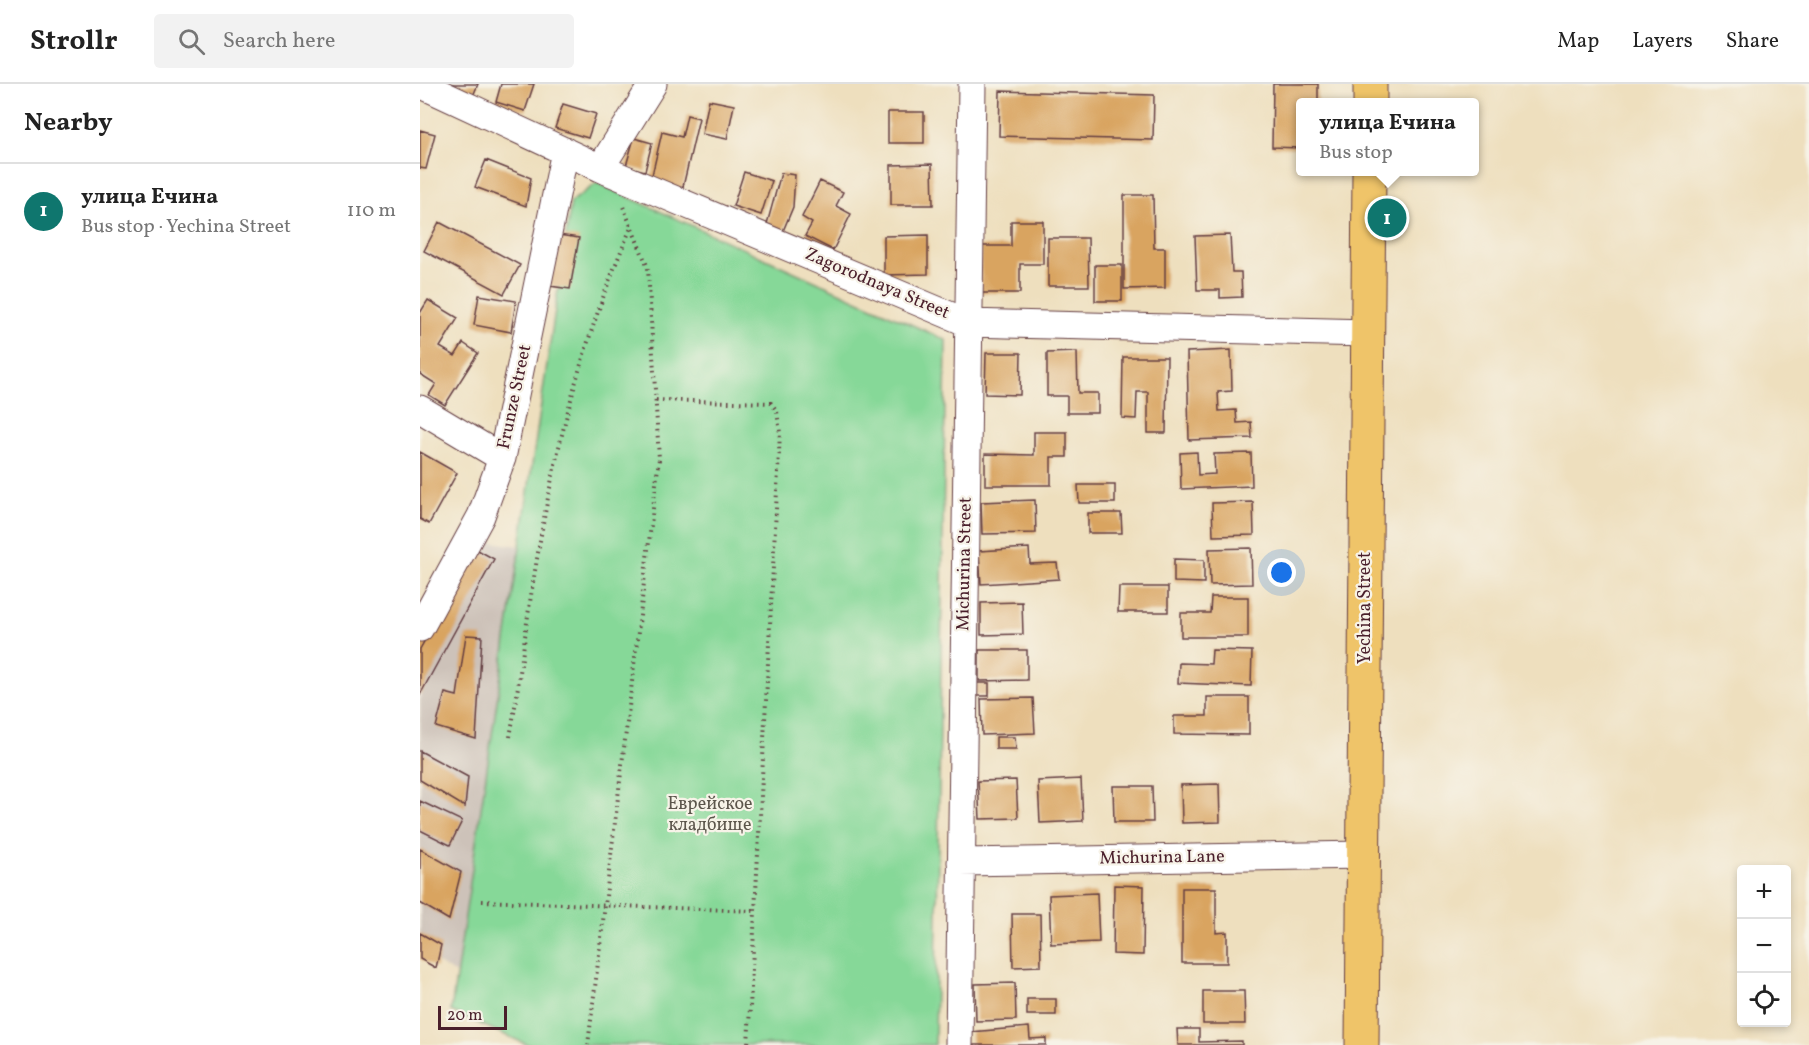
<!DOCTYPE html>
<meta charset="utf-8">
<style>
body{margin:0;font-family:Vollkorn,serif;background:#f2f2f2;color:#222}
.controls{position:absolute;right:18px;bottom:18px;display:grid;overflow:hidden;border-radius:6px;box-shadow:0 3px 9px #0003}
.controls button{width:54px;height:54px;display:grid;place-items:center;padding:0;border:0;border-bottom:2px solid #e0e0e0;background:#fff;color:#222;font:30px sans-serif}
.scale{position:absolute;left:18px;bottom:15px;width:69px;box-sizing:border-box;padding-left:6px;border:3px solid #4a1f2b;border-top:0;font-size:16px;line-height:21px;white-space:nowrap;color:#4a1f2b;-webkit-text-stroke:4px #f7f3e8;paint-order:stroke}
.you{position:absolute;left:862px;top:489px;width:21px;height:21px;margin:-15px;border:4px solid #fff;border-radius:50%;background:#1a73e8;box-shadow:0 0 0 9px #1a73e833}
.badge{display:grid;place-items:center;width:39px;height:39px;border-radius:50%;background:#0f766e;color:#fff;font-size:20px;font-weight:700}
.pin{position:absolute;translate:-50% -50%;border:3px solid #fff;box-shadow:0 2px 6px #0006}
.popup{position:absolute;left:876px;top:14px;width:183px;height:78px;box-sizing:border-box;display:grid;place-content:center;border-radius:6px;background:#fff;filter:drop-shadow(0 2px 4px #0005);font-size:20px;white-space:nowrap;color:#767676}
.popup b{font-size:22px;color:#222}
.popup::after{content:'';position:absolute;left:50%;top:100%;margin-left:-12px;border:12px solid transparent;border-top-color:#fff}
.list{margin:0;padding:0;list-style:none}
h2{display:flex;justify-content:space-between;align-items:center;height:78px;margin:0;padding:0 24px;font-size:26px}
h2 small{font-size:20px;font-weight:400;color:#767676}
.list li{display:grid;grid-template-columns:39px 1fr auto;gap:18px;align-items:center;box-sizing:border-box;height:96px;padding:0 24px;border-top:2px solid #e0e0e0}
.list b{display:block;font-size:22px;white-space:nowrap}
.list p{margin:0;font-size:20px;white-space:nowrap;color:#767676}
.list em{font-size:20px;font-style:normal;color:#767676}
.icon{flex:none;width:33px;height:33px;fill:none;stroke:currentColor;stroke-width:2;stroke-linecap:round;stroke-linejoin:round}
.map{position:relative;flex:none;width:1389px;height:961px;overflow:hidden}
header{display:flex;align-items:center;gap:36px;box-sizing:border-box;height:84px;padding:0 30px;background:#fff;border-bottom:2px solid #e0e0e0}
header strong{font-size:28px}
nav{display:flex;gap:33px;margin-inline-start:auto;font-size:21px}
.search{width:420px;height:54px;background:#f2f2f2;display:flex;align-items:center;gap:15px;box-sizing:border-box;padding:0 21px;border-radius:6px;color:#767676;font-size:22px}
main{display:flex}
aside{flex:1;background:#fff}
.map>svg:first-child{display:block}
.industrial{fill:#cdc2b9}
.green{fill:#86d898;stroke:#687c62;stroke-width:1.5}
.building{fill:#d9a460}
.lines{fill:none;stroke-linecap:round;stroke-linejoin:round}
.minor-casing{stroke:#633c41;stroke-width:29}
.primary-casing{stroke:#633c41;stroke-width:35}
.path{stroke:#633c41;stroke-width:4;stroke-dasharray:1.5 4.5;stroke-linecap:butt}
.minor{stroke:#fff;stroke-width:27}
.primary{stroke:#efc469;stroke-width:33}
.labels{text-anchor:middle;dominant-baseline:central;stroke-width:4.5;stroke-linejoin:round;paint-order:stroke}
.street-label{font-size:18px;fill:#4a1f2b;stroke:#f7f3e8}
.park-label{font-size:18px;fill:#5c564c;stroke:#f7f3e8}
</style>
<header>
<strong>Strollr</strong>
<div class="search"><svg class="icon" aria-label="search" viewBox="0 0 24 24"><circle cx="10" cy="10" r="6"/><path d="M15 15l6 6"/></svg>Search here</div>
<nav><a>Map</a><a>Layers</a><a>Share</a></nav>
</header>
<main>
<aside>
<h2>Nearby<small></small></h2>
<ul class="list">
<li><span class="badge">1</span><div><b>улица Ечина</b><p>Bus stop · Yechina Street</p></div><em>110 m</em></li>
</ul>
</aside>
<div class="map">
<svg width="1389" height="961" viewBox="0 0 1389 961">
<rect width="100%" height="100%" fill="#f7f3e8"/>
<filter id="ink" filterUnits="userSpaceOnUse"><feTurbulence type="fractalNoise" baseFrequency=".0167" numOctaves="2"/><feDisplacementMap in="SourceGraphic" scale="12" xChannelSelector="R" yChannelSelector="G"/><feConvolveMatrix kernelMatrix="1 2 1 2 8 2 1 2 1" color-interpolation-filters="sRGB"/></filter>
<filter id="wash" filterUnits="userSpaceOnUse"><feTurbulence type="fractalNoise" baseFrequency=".008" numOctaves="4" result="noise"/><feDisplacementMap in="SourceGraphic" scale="24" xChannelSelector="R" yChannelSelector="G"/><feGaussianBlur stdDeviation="1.35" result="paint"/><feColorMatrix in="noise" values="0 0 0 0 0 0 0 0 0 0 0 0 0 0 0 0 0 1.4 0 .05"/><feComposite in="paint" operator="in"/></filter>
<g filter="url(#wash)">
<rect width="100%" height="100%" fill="#eedfbe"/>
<!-- industrial -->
<path class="industrial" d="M71 458 100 462 36 890 0 869V584Z"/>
<!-- green -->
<path class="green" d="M177 99 526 256 515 961H108L31 927 151 118Z"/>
<g id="blocks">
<!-- building -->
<path class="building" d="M25 0H58L53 12Z
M81 0H114L105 27 76 18Z
M853 0H898V18H880V64L852 63Z
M580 7 734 11 733 56 579 52Z
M289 16 314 21 307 55 282 50Z
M143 20 176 30 168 54 135 44Z
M468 28H504V59H468Z
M267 31 279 34 262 107 230 100 242 48 262 53Z
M0 46 15 50 6 85 0 84Z
M214 54 232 59 225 87 206 82Z
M66 76 111 94 106 122 55 103Z
M512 80 513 121H471V81Z
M324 88 352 97 341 131 313 122Z
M361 89 375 91 373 123 363 147 347 140Z
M400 97 423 108 416 122 431 130 413 166 385 152 392 139 382 133Z
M704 111H733L734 164H745V204L704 205Z
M985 125V142L974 143 973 126Z
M591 137H623V180H600V209H561L560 162H591Z
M19 138 100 181 84 210 4 167Z
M138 151 159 154 150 205 130 202Z
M508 151V190L464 191V152Z
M810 151 812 188H821L822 213 800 214V206H777L775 152Z
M628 154H668L669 202H628Z
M675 181H702V217H675Z
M59 211 96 217 91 248 54 241Z
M8 216 38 234 20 263 35 272 43 259 58 269 25 321 9 311 16 300 0 290V229Z
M811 266 812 307 798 308 799 327 816 326 817 339 831 338 832 354 769 356 767 268Z
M657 268 658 309H678V329H647V312H627V269Z
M566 269H601L600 311 565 310Z
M703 273H747L746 349H728V308H717L716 335 702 334Z
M614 348H647V373H631V401H565V370L614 371Z
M0 368 37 389 9 440 0 435Z
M777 368 778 391 795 390 794 370 831 369 832 402 761 405 760 369Z
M658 401H695V419H659Z
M615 416 616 449 562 450 561 418Z
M833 418 834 451 793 452 792 419Z
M668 429H701L702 449H668Z
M609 464 610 480 637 479 639 495 561 500 559 467Z
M831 464 832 500 790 501 789 465Z
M56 465 74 475 0 611V565Z
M754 475 784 476V499L754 498Z
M699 503H748V528H698Z
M791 513H828V553H761V529H790Z
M602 518 603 550 561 551V519Z
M46 551 62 552 56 655 16 643 25 609 37 612Z
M559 566H607V596L559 597Z
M792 566 832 567 831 602 758 599 759 579 791 580Z
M547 599H569V612H548Z
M787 613H829V651L754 650V632H787Z
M613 614 615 649 562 651 561 615Z
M576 653H595L596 665H576Z
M0 667 48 693 45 723 0 696Z
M661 695 663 737 620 739 618 697Z
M596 696 598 734 560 735 558 697Z
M799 700 800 738 762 739 761 701Z
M693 702H732L733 738H694Z
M0 717 42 737 30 761 0 746Z
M0 765 41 788 29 836 0 819Z
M694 801 724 802 723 871 693 870Z
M762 804H796V849L807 848V879H762Z
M677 809 679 858 631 860 629 811Z
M592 830H620L621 882 593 883Z
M0 849 21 861 16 884 0 875Z
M595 899 596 936 556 937 555 900Z
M783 907H824L825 940H783Z
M607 915H636V931H607Z
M609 943 610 955 626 954V961H552L551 948Z
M757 945H779V958L822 957V961H758Z"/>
</g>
</g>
<g filter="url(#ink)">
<use href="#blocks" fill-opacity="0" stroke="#633c41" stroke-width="1.5"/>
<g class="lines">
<!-- minor casing -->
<g class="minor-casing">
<path id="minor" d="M0 0 187 87 548 239 948 249
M181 83 233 0
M0 325 82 374
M0 544 61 432 82 374 145 67
M541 778 943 771
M539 961 552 0"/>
</g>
<!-- primary casing -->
<g class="primary-casing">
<path id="primary" d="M950 18V0
M942 961 949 88"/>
</g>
<!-- path -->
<path class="path" d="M236 316 351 319 357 327 360 349 328 961
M90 653C100 596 106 538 116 481 134 367 164 250 211 144
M62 817 336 827
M168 961 239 375 228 184 202 120"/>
<!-- minor -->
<use href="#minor" class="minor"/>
<!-- primary -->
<use href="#primary" class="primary"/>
</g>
</g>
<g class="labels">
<!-- street labels -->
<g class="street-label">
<text transform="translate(457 200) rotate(23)">Zagorodnaya Street</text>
<text transform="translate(95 313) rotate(-78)">Frunze Street</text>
<text transform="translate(545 480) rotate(-89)">Michurina Street</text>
<text transform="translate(945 524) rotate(-90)">Yechina Street</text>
<text transform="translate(742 774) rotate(-1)">Michurina Lane</text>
</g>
<!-- park labels -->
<g class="park-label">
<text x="290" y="720">Еврейское<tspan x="290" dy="21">кладбище</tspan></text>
</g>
</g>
</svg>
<div class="controls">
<button>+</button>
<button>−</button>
<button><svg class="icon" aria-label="locate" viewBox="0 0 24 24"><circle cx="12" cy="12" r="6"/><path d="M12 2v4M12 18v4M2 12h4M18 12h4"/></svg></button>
</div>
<div class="scale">20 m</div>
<div class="you"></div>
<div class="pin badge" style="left:967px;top:134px">1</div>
<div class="popup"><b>улица Ечина</b>Bus stop</div>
</div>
</main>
